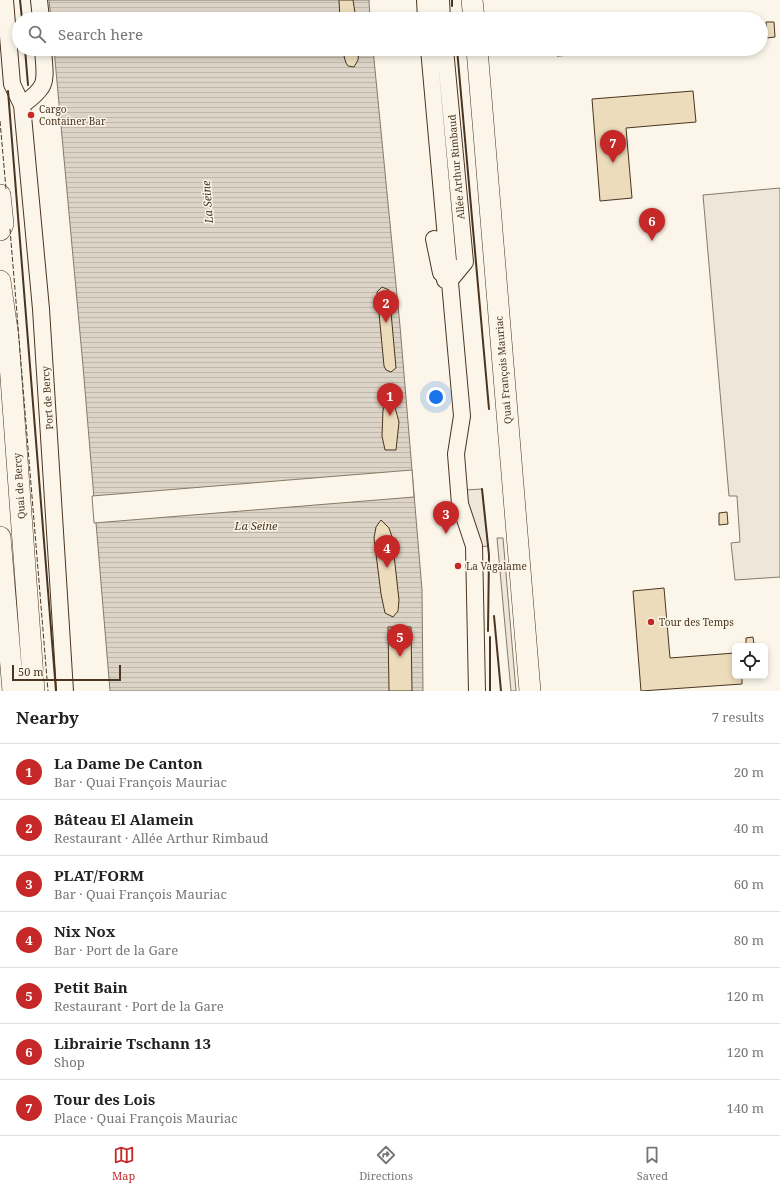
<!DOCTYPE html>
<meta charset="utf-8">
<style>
body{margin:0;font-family:"Noto Serif",serif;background:#f2f2f2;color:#222}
.controls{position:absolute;right:12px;bottom:12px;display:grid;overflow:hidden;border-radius:6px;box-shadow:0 2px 6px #0003}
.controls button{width:36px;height:36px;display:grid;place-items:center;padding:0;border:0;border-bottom:1px solid #e0e0e0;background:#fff;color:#222;font:20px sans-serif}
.scale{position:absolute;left:12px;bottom:10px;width:109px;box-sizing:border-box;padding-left:4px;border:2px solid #4a3520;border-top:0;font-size:11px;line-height:14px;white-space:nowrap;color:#4a3520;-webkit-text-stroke:3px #fbf6e9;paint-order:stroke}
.you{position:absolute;left:436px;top:397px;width:14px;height:14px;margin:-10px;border:3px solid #fff;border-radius:50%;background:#1a73e8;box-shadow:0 0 0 6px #1a73e833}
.badge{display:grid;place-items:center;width:26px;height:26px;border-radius:50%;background:#c62828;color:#fff;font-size:13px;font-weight:700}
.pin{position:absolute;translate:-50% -33px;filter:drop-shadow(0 1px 2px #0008)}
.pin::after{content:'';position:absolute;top:21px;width:14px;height:12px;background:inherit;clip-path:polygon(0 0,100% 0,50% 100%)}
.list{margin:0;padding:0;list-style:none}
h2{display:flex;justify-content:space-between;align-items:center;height:52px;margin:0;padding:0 16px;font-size:17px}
h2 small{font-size:13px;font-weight:400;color:#767676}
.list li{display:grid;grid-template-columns:26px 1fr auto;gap:12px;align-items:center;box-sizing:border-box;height:56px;padding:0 16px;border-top:1px solid #e0e0e0}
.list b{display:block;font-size:15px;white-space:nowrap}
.list p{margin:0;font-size:13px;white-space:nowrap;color:#767676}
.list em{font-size:13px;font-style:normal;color:#767676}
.icon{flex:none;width:22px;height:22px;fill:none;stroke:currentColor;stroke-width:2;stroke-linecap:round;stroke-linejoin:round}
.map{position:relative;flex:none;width:780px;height:691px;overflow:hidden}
.search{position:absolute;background:#fff;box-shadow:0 2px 6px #0003;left:12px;right:12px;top:12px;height:44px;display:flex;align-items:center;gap:10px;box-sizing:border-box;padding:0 14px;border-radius:22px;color:#767676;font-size:15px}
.sheet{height:444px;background:#fff}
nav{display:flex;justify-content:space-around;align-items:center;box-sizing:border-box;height:56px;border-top:1px solid #e0e0e0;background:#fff;font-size:11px;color:#767676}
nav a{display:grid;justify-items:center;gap:2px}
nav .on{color:#c62828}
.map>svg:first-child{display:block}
.green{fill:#ede6d9;stroke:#887966}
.water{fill:url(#water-rules);stroke:#887966}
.pier{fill:#fbf6e9;stroke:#887966}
.building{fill:#ecdcbc;stroke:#4a3520}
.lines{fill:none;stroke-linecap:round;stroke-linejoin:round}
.minor-casing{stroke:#4a3520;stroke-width:18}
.major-casing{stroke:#4a3520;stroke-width:22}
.minor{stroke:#fbf6e9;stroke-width:16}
.major{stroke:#fbf6e9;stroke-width:21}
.fence{stroke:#4a3520;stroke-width:1;stroke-dasharray:5 2;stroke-linecap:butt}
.wall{stroke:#4a3520;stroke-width:2}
.poi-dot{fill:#c62828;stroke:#fbf6e9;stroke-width:1.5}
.labels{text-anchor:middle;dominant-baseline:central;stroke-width:3;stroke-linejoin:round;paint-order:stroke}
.poi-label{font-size:10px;fill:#4a3520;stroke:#fbf6e9;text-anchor:start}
.street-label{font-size:10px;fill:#4a3520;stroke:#fbf6e9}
.water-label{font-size:11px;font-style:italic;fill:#4a3520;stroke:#fbf6e9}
</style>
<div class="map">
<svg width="780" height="691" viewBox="0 0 780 691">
<defs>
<pattern id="water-rules" width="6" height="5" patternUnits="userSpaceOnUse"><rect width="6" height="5" fill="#dcd4c6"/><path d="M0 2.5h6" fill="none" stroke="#beb7aa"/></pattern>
</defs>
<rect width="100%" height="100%" fill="#fbf6e9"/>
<!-- green -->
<path class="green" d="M780 188V577L735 580 731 543 740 542 737 496H729L703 195Z
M482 489 488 546 479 547 470 515 465 490Z
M497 538H503L516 691H511Z"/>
<!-- water -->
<path class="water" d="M49 0H369L370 19H51Z
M54 49H373L400 326 422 590 423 691H110L83 366Z"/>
<!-- pier -->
<path class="pier" d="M412 470 414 497 94 523 92 496Z"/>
<!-- building -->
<path class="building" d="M339 0H353L356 19H340Z
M766 22H774L775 37 767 38Z
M342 49H359L358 60 354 67 348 66 346 63Z
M556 49H572V55L557 56Z
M588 49H603V52L588 53Z
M693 91 696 122 626 128 632 198 600 201 592 99Z
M382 287 389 290 396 368 391 372 386 370 384 366 377 292Z
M391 393 399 422 396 450H385L382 436 383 410 389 394Z
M727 512 728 524 719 525V513Z
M381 520 389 528 392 537 399 600 398 611 393 617 385 613 381 594 374 538 376 527Z
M664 588 670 658 735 653V676H742V684L641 691 633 591Z
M388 627H411L412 691H389Z
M753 637 754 644H746V638Z"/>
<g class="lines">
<!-- minor casing -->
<g class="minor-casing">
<path id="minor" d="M5 0 12 84 22 105 41 309 65 691
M39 0 41 19
M425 0 426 19
M441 0 442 19
M429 49 462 416 456 454 460 504 474 546 477 691
M22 105C50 85 45 81 43 49
M434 239 441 273
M445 280 451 279 465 262 445 49"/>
</g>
<!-- major casing -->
<g class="major-casing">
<path id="major" d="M472 0 474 19
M477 49 530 691
M0 195 3 224 0 230
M0 281 8 337 34 691
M0 537 13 691"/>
</g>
<!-- minor -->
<use href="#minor" class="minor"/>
<!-- major -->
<use href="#major" class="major"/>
<!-- fence -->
<path class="fence" d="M0 121 6 189
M10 229 48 691"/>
<!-- wall -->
<path class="wall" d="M20 0 22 19
M452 0V6
M25 49 28 85
M457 49 489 409
M8 91 56 691
M482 489 489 555 488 631
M494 616 501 691
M490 637V691"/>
</g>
<!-- markers -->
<g class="poi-dot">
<circle cx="31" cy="115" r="4"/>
<circle cx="458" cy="566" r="4"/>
<circle cx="651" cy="622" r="4"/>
</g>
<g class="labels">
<!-- poi labels -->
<g class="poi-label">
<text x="39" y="109">Cargo<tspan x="39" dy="12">Container Bar</tspan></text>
<text x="466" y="566">La Vagalame</text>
<text x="659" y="622">Tour des Temps</text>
</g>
<!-- street labels -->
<g class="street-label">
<text transform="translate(456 167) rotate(-95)">Allée Arthur Rimbaud</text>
<text transform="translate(503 370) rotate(-95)">Quai François Mauriac</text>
<text transform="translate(47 398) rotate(-94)">Port de Bercy</text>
<text transform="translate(19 486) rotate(-94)">Quai de Bercy</text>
</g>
<!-- water labels -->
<g class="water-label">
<text transform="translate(207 202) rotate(-94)">La Seine</text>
<text x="256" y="525">La Seine</text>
</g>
</g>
</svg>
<div class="controls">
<button><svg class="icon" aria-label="locate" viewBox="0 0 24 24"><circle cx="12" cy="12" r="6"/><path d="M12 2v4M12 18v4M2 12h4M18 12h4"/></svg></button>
</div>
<div class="scale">50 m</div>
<div class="you"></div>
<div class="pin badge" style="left:390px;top:416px">1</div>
<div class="pin badge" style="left:386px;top:323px">2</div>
<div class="pin badge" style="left:446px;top:534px">3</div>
<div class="pin badge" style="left:387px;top:568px">4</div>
<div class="pin badge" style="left:400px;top:657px">5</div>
<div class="pin badge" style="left:652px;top:241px">6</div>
<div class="pin badge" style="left:613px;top:163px">7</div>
<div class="search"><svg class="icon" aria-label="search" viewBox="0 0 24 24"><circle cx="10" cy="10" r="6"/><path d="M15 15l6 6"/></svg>Search here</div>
</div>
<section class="sheet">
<h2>Nearby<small>7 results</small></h2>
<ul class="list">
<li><span class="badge">1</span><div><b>La Dame De Canton</b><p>Bar · Quai François Mauriac</p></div><em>20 m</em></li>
<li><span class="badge">2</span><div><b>Bâteau El Alamein</b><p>Restaurant · Allée Arthur Rimbaud</p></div><em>40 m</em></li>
<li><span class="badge">3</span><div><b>PLAT/FORM</b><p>Bar · Quai François Mauriac</p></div><em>60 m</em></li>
<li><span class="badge">4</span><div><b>Nix Nox</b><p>Bar · Port de la Gare</p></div><em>80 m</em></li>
<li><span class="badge">5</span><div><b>Petit Bain</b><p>Restaurant · Port de la Gare</p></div><em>120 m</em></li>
<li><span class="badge">6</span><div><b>Librairie Tschann 13</b><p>Shop</p></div><em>120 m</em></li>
<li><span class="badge">7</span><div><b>Tour des Lois</b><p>Place · Quai François Mauriac</p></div><em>140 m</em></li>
</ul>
</section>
<nav>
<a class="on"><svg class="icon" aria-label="map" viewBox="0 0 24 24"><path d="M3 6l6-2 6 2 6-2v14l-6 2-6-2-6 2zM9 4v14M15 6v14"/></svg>Map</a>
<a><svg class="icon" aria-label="directions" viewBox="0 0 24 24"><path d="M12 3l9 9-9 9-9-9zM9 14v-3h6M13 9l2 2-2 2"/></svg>Directions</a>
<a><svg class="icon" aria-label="saved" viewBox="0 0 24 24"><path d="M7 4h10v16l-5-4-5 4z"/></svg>Saved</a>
</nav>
